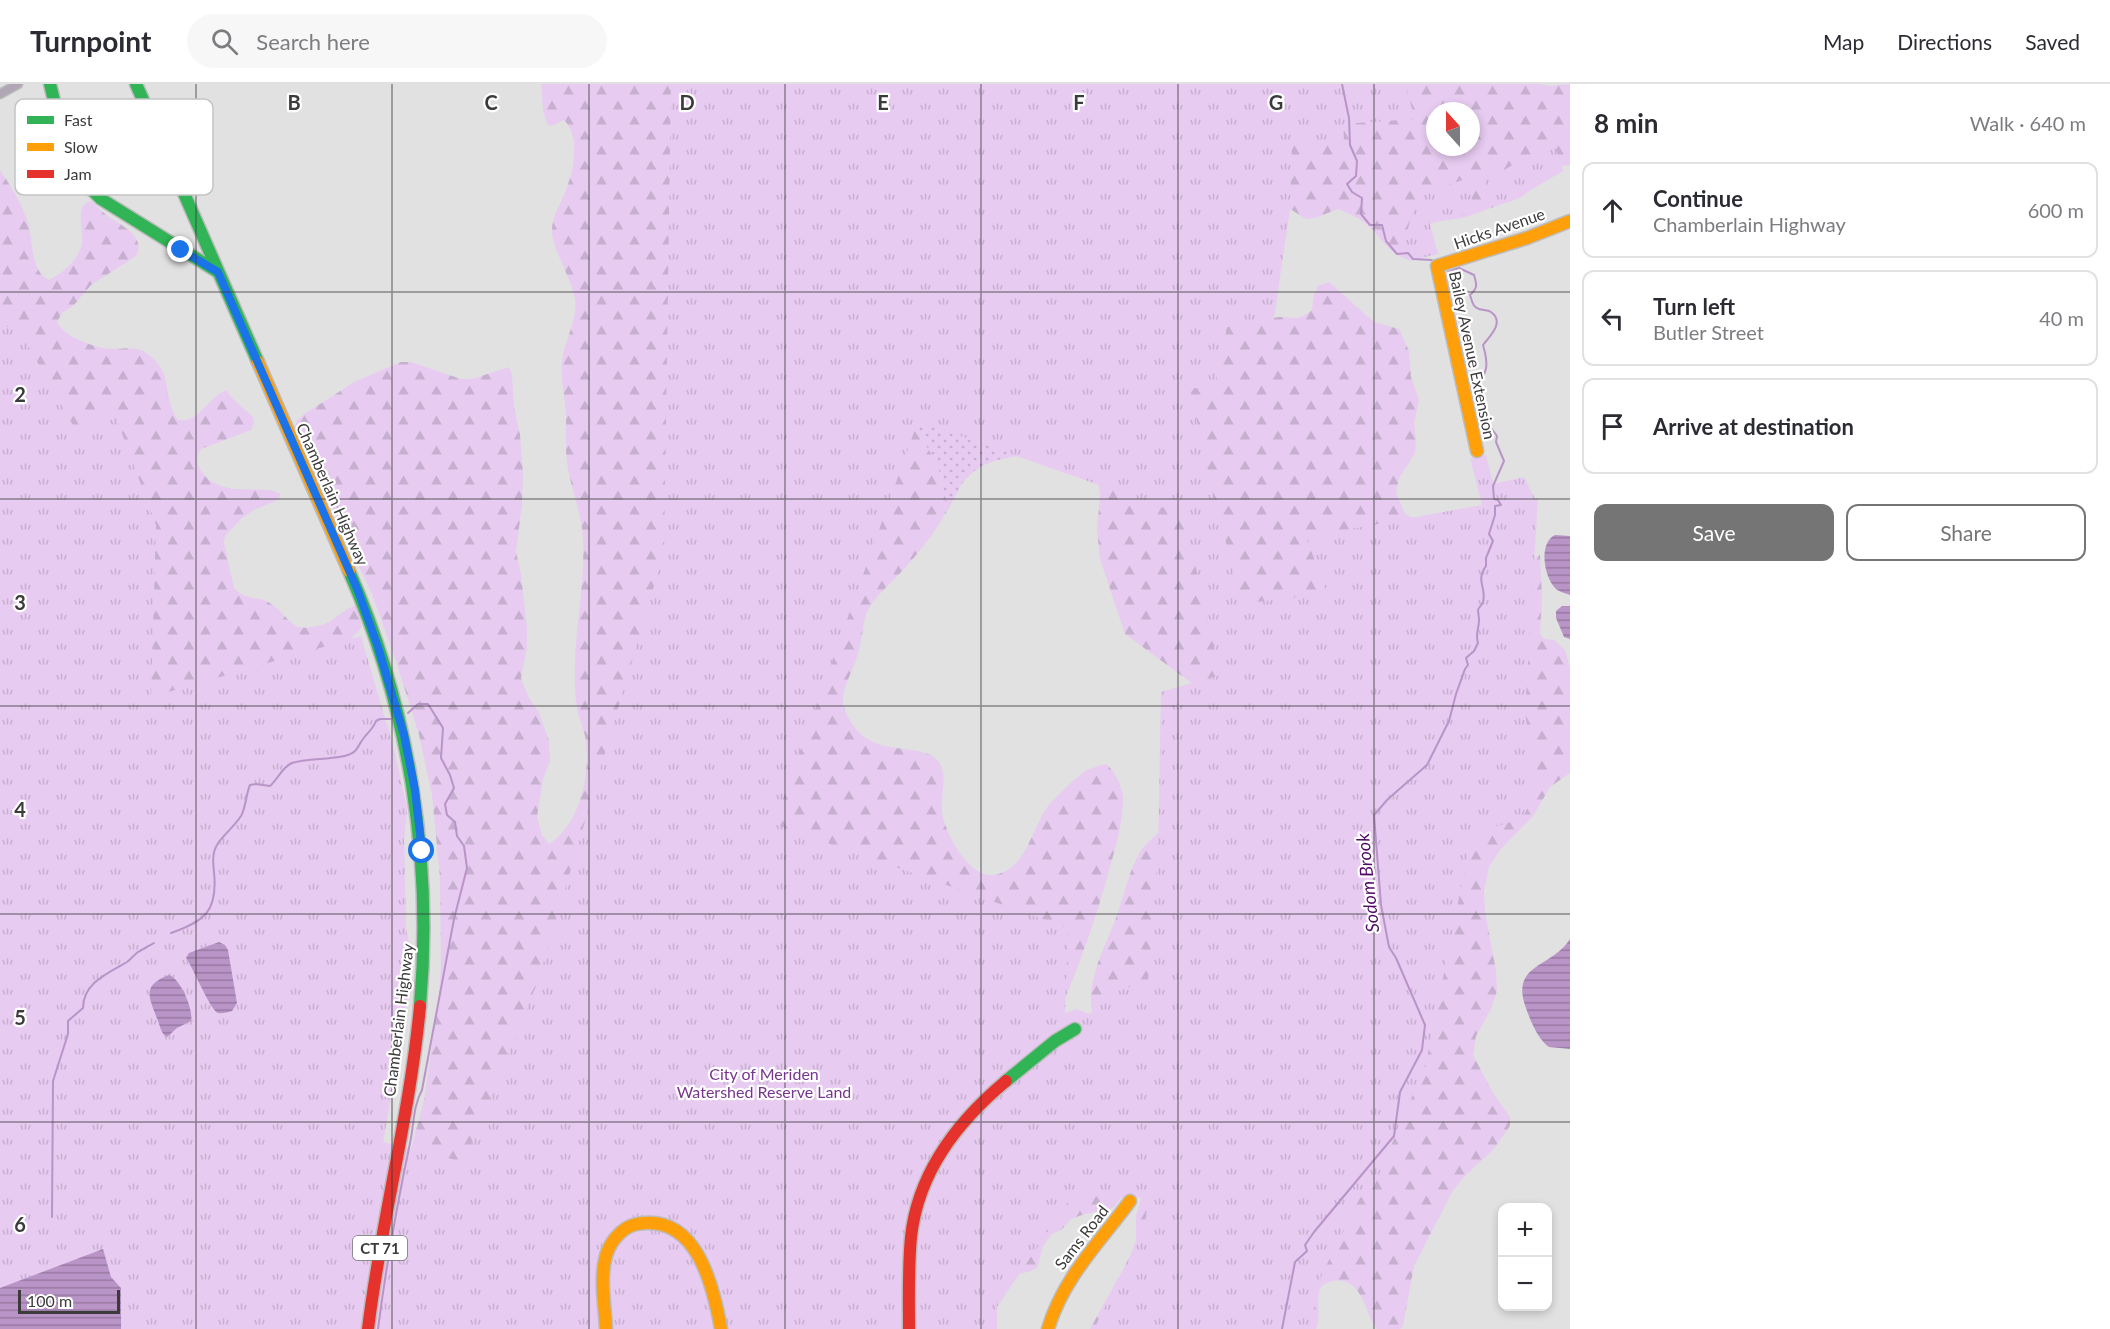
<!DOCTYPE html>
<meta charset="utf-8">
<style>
body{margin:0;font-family:Lato,sans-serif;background:#f7f7f7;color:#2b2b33}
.controls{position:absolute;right:18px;bottom:18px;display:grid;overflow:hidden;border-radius:12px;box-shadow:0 3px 9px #0003}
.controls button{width:54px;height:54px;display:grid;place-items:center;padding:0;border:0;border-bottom:2px solid #e1e1e2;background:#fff;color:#2b2b33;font:30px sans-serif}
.compass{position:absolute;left:1426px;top:18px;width:54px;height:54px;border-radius:50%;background:#fff;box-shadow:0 3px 9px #0003;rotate:339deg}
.scale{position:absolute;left:18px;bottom:15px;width:102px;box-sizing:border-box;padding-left:6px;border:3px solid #3b3b3c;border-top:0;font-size:16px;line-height:21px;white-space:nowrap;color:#3b3b3c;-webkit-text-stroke:4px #fff;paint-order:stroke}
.stop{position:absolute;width:18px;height:18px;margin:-14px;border:4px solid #1a73e8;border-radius:50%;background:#fff}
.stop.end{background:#1a73e8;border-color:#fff;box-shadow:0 2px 6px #0008}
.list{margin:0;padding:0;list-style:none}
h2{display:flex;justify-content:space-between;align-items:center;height:78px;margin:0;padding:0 24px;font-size:26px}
h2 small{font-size:20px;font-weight:400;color:#7c7c81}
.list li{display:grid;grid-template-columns:39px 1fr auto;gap:18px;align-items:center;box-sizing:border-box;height:96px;margin:0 12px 12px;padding:0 12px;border:2px solid #e1e1e2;border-radius:12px}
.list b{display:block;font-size:22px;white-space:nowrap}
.list p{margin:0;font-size:20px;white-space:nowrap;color:#7c7c81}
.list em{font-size:20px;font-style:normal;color:#7c7c81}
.actions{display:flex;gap:12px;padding:18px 24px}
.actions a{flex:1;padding:14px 0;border:2px solid #757576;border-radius:12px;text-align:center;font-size:21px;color:#757576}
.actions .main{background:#757576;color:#fff}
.icon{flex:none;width:33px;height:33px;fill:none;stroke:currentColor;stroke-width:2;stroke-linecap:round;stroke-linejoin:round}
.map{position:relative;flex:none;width:1570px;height:1245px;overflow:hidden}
header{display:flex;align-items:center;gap:36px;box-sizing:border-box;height:84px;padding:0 30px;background:#fff;border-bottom:2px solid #e1e1e2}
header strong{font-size:28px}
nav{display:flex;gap:33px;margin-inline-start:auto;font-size:21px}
.search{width:420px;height:54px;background:#f7f7f7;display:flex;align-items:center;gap:15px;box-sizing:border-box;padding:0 21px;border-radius:33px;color:#7c7c81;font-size:22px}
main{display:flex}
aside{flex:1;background:#fff}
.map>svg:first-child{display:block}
.grass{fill:url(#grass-dots)}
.forest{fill:url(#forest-firs);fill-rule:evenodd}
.park{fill:url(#park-tufts);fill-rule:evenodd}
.water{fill:url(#water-rules)}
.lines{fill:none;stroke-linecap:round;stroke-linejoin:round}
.stream{stroke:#b994c7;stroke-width:2}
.street-casing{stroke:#bdbcbd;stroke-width:11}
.fast-casing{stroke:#bdbcbd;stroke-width:15}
.slow-casing{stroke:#bdbcbd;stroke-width:15}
.jam-casing{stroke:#bdbcbd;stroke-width:15}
.street{stroke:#b1a6b5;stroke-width:8}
.fast{stroke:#30b455;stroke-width:12}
.slow{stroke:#ff9f0a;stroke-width:12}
.jam{stroke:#e5322d;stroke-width:12}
.route{stroke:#1a73e8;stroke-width:8}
.grid{fill:none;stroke:#3b3b3c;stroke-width:1.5;stroke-opacity:0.55}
.labels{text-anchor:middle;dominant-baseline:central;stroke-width:4.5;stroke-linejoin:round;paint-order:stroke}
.shield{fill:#fff;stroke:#767676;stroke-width:1.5}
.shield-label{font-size:15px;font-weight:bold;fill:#3b3b3c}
.street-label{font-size:16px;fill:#3b3b3c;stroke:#fff}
.park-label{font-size:16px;fill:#77358d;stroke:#fff}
.water-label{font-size:18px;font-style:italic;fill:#520c67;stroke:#fff}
.key{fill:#fff;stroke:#c4c4c4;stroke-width:1.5}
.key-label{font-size:16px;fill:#3b3b3c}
.grid-label{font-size:20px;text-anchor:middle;font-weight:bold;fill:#3b3b3c;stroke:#fff;stroke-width:4.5;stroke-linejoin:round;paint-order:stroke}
</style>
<header>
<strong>Turnpoint</strong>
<div class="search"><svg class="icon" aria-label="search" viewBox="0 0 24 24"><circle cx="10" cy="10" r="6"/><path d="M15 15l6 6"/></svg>Search here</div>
<nav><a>Map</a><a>Directions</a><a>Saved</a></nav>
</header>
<main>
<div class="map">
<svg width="1570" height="1245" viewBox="0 0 1570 1245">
<defs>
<pattern id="grass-dots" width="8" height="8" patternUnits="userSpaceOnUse" patternTransform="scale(1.5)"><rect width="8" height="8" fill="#e7cbf1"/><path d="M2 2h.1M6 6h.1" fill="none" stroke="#c7afd0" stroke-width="1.8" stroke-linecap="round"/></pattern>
<pattern id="forest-firs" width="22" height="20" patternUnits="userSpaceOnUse" patternTransform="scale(1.5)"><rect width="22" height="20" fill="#e7cbf1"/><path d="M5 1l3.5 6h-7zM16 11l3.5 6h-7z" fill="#c7afd0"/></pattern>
<pattern id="park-tufts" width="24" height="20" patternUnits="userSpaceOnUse" patternTransform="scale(1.5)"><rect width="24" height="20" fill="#e7cbf1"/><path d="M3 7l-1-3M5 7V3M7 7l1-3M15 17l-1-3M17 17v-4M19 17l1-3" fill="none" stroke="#c7afd0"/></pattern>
<pattern id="water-rules" width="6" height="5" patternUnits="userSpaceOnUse" patternTransform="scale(1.5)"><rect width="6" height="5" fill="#b994c7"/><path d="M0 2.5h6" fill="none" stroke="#987aa3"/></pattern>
</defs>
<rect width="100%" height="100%" fill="#e2e1e2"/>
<!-- grass -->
<path class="grass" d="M901 295 1025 371C1000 374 974 379 960 403 955 413 950 423 944 432L946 422 941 392 924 358 911 342Z"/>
<!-- forest -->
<path class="forest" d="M541 0H988L911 342C917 351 925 358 930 368 939 382 951 416 943 433 938 445 912 477 902 487 891 500 874 512 867 528 862 542 862 558 857 573 853 586 843 602 843 616 843 624 848 634 853 641 876 675 922 657 938 677 948 689 941 711 942 726 943 747 969 795 994 791 1027 785 1031 745 1048 722 1053 715 1077 693 1084 688 1090 684 1099 682 1106 680 1115 687 1123 703 1123 715 1123 738 1116 761 1110 783 1096 836 1077 888 1055 938L1124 1111 1113 1124 1085 1130 1071 1135 1061 1146 1052 1150 1043 1162 1037 1184 1028 1188 1018 1190 990 1220 411 1065 424 1016 439 911 441 882 440 794 432 711 419 651 396 577 372 510 342 446 313 377 293 346 297 337 304 330 328 315 354 298 401 278H411L461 295H472L509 283 512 291 514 322 520 351 523 389 522 420 516 468 521 490 527 544V564L521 594 528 612 539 629 549 657 550 677 543 695 537 733 542 751 549 760C580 740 590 693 586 658 585 647 579 635 577 624 574 608 575 589 575 574 577 535 585 495 583 456 582 426 567 397 566 367 566 357 566 346 566 335 566 316 560 296 562 277 564 256 578 237 575 215 572 196 551 162 552 147 552 134 558 124 563 113 573 91 582 54 564 36L551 42 547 40 543 26Z
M1012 0H1540L1549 2 1570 0V81L1561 82 1551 86 1522 113 1463 134 1426 139 1410 175C1390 174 1379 149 1365 139 1357 133 1347 129 1338 125L1315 134 1306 135 1290 125 1260 237C1266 236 1273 234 1279 233 1296 232 1295 239 1312 226L1314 211 1318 202 1329 198 1374 238 1399 245 1409 267 1411 293 1419 316 1414 339 1416 355 1415 369 1399 394 1396 409 1405 430 1415 435H1425L1443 428 1459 426 1532 477 1540 470 1542 514 1540 550 1544 555 1554 556 1565 566 1570 584V689L1550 703 1533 732 1500 766 1489 783 1484 807 1485 827 1496 887 1497 907 1491 925 1476 952 1473 971 1493 1009 1510 1033V1042L1493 1066 1465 1092 1452 1108 1414 1182 1403 1242 1400 1245H1377C1364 1229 1363 1192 1333 1197 1329 1198 1323 1200 1321 1203 1315 1212 1322 1233 1316 1245H1090L1136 1162V1131L1145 1102 1092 928C1086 896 1105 863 1116 834 1124 812 1128 789 1140 768 1146 759 1155 752 1163 745L1201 606 1125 550 1100 475 1097 445 1100 413 1099 403 1092 385ZM1435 27H1471V63H1435Z
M0 86C10 101 21 118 27 136 34 154 29 187 49 196 63 189 76 178 81 163 86 150 72 120 91 117 97 123 103 128 109 133 121 141 147 153 136 172L91 201 74 221 62 229 57 238C63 253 98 265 113 265 123 265 136 262 145 268 175 287 161 312 178 336 200 339 208 313 226 306L234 316 253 333 254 339 251 346 201 365C196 372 196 380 201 387 222 418 267 397 281 411L278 416 254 426 242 434 225 452 224 459 234 504C248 518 255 511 268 518 279 523 286 536 296 542 300 544 306 544 310 543 332 542 338 528 356 521L357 523 362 543 342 565 388 642 407 725 404 755 406 845 412 875 408 912 383 1058 386 1059 382 1078 0 952Z"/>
<!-- park -->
<path class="park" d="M671 0H1405L1415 35 1343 40 1344 56 1292 58 1290 125 1273 241 1227 243 1215 301 1190 305 1211 401 1242 520 1327 509 1306 453 1482 421 1470 374 1486 371 1493 400 1524 393 1535 415 1538 414 1525 628 1528 648 1532 657 1530 684 1532 715 1522 735 1472 749 1422 999 1417 1001 1374 1102 1360 1114 1322 1190 1309 1245H1094L1131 1170 1152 1114 1072 1112 997 1223V1245H0V242L18 244 79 352 111 320 156 441 151 613 361 552 395 669 407 725 404 755 406 845 412 875 408 912 383 1058 464 1078 538 897 664 468ZM918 337 1184 431 1220 591 1161 608 1158 769 1148 897 1112 909 1089 930 1077 925 1065 929 1068 844 774 740Z
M1553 57 1563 87 1512 117 1490 121 1484 92 1499 89Z
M1466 95 1475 127 1430 140 1438 170 1409 177 1401 168 1418 110Z"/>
<!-- water -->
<path class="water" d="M1555 451 1570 452V511C1565 509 1560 508 1556 505 1544 494 1538 459 1555 451Z
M1562 522H1570V555L1564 553 1556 534V527Z
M1570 855V965L1549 963C1538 955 1532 940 1527 927 1508 879 1551 885 1570 855Z
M219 858 225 861 228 866 237 919 232 927C228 928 222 930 218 929 210 926 193 883 186 874L189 869Z
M169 891C180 894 194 926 191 937L177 944 167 953C160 949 160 940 156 932 148 911 143 901 169 891Z
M103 1165 111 1193 121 1204V1245H0V1204Z"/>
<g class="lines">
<!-- stream -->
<path class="stream" d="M1342 0 1349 34 1350 61 1357 77 1356 92 1347 100 1352 108 1362 114 1361 130 1370 141H1382L1386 157 1397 170 1408 169 1413 175 1432 176
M171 849C205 837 218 827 214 788 213 779 212 769 217 761 222 752 234 743 241 732 246 723 246 710 250 701L256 700 270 702C278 695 282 683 292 679 309 673 345 677 355 667 358 664 360 659 363 655 368 648 373 645 376 637L380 635H393
M52 1133 53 997 68 950V937L83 924C83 899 108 889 127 878 131 875 134 871 138 868 143 865 149 862 154 859
M378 1245C386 1182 397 1121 410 1059 414 1041 413 1022 422 1006L454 835 467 784 464 762 457 752 455 738 447 731 445 720 454 704 450 691 441 674 443 644 428 620H418L408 629
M1282 1245 1295 1178 1307 1167 1305 1161 1314 1148 1394 1052 1400 1008 1422 966 1425 941 1396 874 1389 863 1381 821 1374 731 1388 715 1427 681 1449 637 1456 610 1465 585 1468 581 1466 574 1474 567 1478 559C1475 550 1479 545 1479 536 1479 534 1478 527 1478 526 1479 523 1482 521 1483 518 1487 503 1475 498 1486 482V474L1493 457 1489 450 1495 431V422L1501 421 1498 416 1494 415 1493 402 1504 377 1496 358 1497 352 1488 340 1486 329 1475 313 1474 305C1488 288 1489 282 1483 261 1490 252 1505 238 1491 228 1487 225 1481 227 1477 224 1472 222 1472 216 1470 211 1478 204 1477 201 1474 191L1459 184 1448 188"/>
<!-- street casing -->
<g class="street-casing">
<path id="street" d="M0 10 18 0"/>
</g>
<!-- fast casing -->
<g class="fast-casing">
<path id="fast" d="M50 0 66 66 83 97 101 115 218 188
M136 0 258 278
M349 487C409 624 433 774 420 922
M1006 997 1055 957 1075 945"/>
</g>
<!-- slow casing -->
<g class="slow-casing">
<path id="slow" d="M258 278 349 487
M1477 367 1437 182 1527 154 1570 137
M606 1245C605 1222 600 1198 605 1176 608 1160 621 1143 637 1140 696 1129 713 1200 721 1245
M1048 1245C1063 1194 1099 1159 1130 1117"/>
</g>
<!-- jam casing -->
<g class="jam-casing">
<path id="jam" d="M368 1245C381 1137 410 1031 420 922
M909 1245C909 1214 908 1184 911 1153 918 1088 957 1038 1006 997"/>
</g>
<!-- street -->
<use href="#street" class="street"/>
<!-- fast -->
<use href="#fast" class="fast"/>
<!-- slow -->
<use href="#slow" class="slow"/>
<!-- jam -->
<use href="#jam" class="jam"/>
</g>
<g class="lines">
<!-- route -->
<path class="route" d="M181 166 218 188 358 507 378 563 404 651 415 706 422 767"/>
</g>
<!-- grid -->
<path class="grid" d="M196 0V1245M392 0V1245M589 0V1245M785 0V1245M981 0V1245M1178 0V1245M1374 0V1245M0 208H1570M0 415H1570M0 622H1570M0 830H1570M0 1038H1570"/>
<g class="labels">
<!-- shield labels -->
<rect class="shield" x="353" y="1152" width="54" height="24" rx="4.5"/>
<g class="shield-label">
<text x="380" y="1164">CT 71</text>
</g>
<!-- street labels -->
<g class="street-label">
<text transform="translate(1499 144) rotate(-19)">Hicks Avenue</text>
<text transform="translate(1473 271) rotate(78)">Bailey Avenue Extension</text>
<text transform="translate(333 410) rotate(66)">Chamberlain Highway</text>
<text transform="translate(398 936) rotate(-83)">Chamberlain Highway</text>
<text transform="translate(1081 1153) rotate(-52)">Sams Road</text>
</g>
<!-- park labels -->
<g class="park-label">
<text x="764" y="989">City of Meriden<tspan x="764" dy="18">Watershed Reserve Land</tspan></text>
</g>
<!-- water labels -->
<g class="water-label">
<text transform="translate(1367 799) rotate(-96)">Sodom Brook</text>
</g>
</g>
<!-- legend -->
<rect x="15" y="15" width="198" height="96" rx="9" class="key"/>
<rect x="27" y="32" width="27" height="8" fill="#30b455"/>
<rect x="27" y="59" width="27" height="8" fill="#ff9f0a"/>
<rect x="27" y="86" width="27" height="8" fill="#e5322d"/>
<g class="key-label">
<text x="64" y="42">Fast</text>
<text x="64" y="69">Slow</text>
<text x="64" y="96">Jam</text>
</g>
<g class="grid-label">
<text x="294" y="26">B</text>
<text x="491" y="26">C</text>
<text x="687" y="26">D</text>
<text x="883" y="26">E</text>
<text x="1079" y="26">F</text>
<text x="1276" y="26">G</text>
<text x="20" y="318">2</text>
<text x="20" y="526">3</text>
<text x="20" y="733">4</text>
<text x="20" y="941">5</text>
<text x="20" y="1148">6</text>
</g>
</svg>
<div class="controls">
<button>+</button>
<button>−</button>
</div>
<svg class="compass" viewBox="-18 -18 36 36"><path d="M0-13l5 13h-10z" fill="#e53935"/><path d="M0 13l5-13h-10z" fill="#7c7c81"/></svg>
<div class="scale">100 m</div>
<div class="stop" style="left:422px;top:767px"></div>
<div class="stop end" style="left:181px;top:166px"></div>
</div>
<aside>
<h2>8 min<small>Walk · 640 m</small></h2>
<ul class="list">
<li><svg class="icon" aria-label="ahead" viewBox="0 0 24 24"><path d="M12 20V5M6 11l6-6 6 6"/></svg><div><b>Continue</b><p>Chamberlain Highway</p></div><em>600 m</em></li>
<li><svg class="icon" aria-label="left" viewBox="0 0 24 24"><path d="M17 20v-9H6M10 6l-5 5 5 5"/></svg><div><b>Turn left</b><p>Butler Street</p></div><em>40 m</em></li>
<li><svg class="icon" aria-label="arrive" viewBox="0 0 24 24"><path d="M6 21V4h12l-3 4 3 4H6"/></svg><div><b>Arrive at destination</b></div></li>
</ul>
<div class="actions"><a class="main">Save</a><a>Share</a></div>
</aside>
</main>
